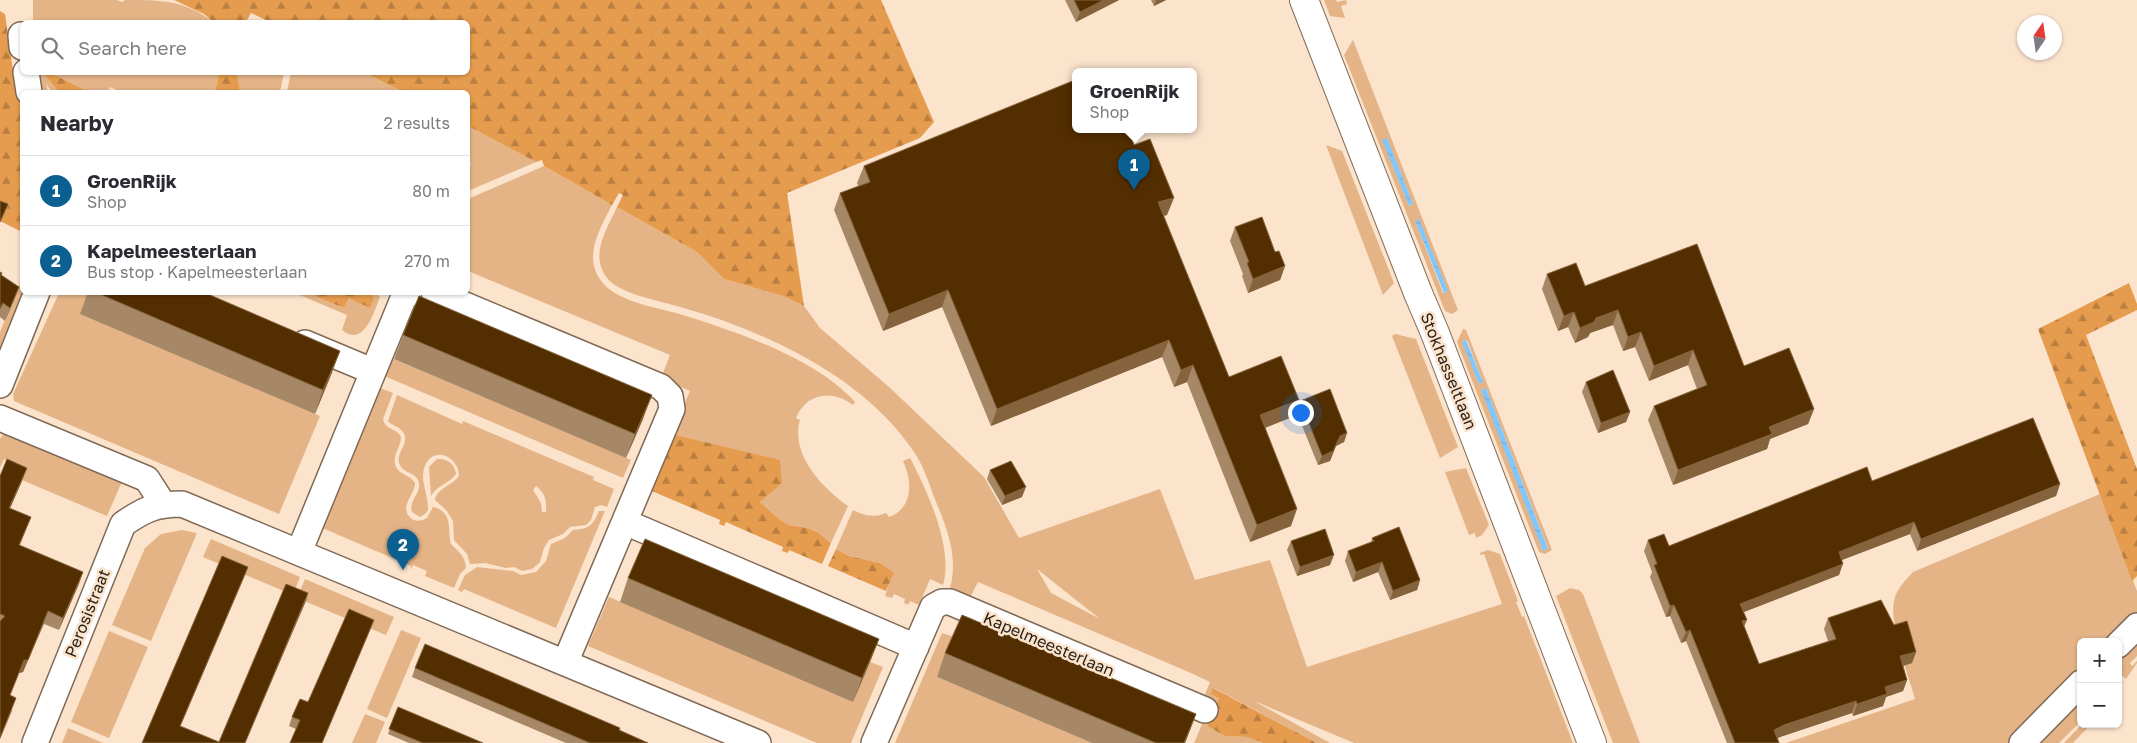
<!DOCTYPE html>
<meta charset="utf-8">
<style>
body{margin:0;font-family:"Golos Text",sans-serif;background:#f2f2f3;color:#2b2b33}
.controls{position:absolute;right:15px;bottom:15px;display:grid;overflow:hidden;border-radius:8px;box-shadow:0 1px 4px #0004}
.controls button{width:45px;height:45px;display:grid;place-items:center;padding:0;border:0;border-bottom:1px solid #e1e1e2;background:#fff;color:#2b2b33;font:25px sans-serif}
.compass{position:absolute;left:2017px;top:15px;width:45px;height:45px;border-radius:50%;background:#fff;box-shadow:0 1px 4px #0004;rotate:13deg}
.you{position:absolute;left:1300px;top:412px;width:18px;height:18px;margin:-12px;border:4px solid #fff;border-radius:50%;background:#1a73e8;box-shadow:0 0 0 8px #1a73e833}
.badge{display:grid;place-items:center;width:32px;height:32px;border-radius:50%;background:#0c6091;color:#fff;font-size:16px;font-weight:700}
.pin{position:absolute;translate:-50% -41px;filter:drop-shadow(0 1px 2px #0008)}
.pin::after{content:'';position:absolute;top:26px;width:18px;height:15px;background:inherit;clip-path:polygon(0 0,100% 0,50% 100%)}
.popup{position:absolute;left:1072px;top:68px;width:125px;height:65px;box-sizing:border-box;display:grid;place-content:center;border-radius:8px;background:#fff;filter:drop-shadow(0 1px 4px #0005);font-size:16px;white-space:nowrap;color:#7c7c81}
.popup b{font-size:19px;color:#2b2b33}
.popup::after{content:'';position:absolute;left:50%;top:100%;margin-left:-10px;border:10px solid transparent;border-top-color:#fff}
.list{margin:0;padding:0;list-style:none}
h2{display:flex;justify-content:space-between;align-items:center;height:65px;margin:0;padding:0 20px;font-size:21px}
h2 small{font-size:16px;font-weight:400;color:#7c7c81}
.list li{display:grid;grid-template-columns:32px 1fr auto;gap:15px;align-items:center;box-sizing:border-box;height:70px;padding:0 20px;border-top:1px solid #e1e1e2}
.list b{display:block;font-size:19px;white-space:nowrap}
.list p{margin:0;font-size:16px;white-space:nowrap;color:#7c7c81}
.list em{font-size:16px;font-style:normal;color:#7c7c81}
.icon{flex:none;width:28px;height:28px;fill:none;stroke:currentColor;stroke-width:2;stroke-linecap:round;stroke-linejoin:round}
.map{position:relative;flex:none;width:2137px;height:743px;overflow:hidden}
.search{position:absolute;background:#fff;box-shadow:0 1px 4px #0004;left:20px;top:20px;width:450px;height:55px;display:flex;align-items:center;gap:12px;box-sizing:border-box;padding:0 18px;border-radius:8px;color:#7c7c81;font-size:19px}
.panel{position:absolute;background:#fff;box-shadow:0 1px 4px #0004;left:20px;top:90px;width:450px;height:205px;border-radius:8px}
.map>svg:first-child{display:block}
.grass{fill:#e4b487;fill-rule:evenodd}
.forest{fill:url(#forest-firs)}
.water{fill:url(#water-ripples)}
.lines{fill:none;stroke-linecap:round;stroke-linejoin:round}
.minor-casing{stroke:#806a56;stroke-width:28}
.tertiary-casing{stroke:#806a56;stroke-width:30}
.minor{stroke:#fff;stroke-width:25}
.tertiary{stroke:#fff;stroke-width:28}
.wall{fill:#a78866}
.shaded-wall{fill:#85643d}
.building{fill:#532e00;stroke:#85643d}
.labels{text-anchor:middle;dominant-baseline:central;stroke-width:5;stroke-linejoin:round;paint-order:stroke}
.street-label{font-size:16px;fill:#281f17;stroke:#fbe3cc}
</style>
<div class="map">
<svg width="2137" height="743" viewBox="0 0 2137 743">
<defs>
<pattern id="forest-firs" width="22" height="20" patternUnits="userSpaceOnUse" patternTransform="scale(1.25)"><rect width="22" height="20" fill="#e69c4e"/><path d="M5 1l3.5 6h-7zM16 11l3.5 6h-7z" fill="#ba7f40"/></pattern>
<pattern id="water-ripples" width="26" height="14" patternUnits="userSpaceOnUse" patternTransform="scale(1.25)"><rect width="26" height="14" fill="#82c7fc"/><path d="M2 4q2-2 4 0t4 0M15 11q2-2 4 0t4 0" fill="none" stroke="#70aad7"/></pattern>
</defs>
<rect width="100%" height="100%" fill="#fbe3cc"/>
<!-- grass -->
<path class="grass" d="M33 0H117L122 2 125 0C161 0 185 0 213 22H33Z
M1324 0H1336L1337 2 1346 0 1347 4 1341 6 1345 18 1330 16Z
M1353 40 1458 310 1452 314 1445 311 1344 55ZM1387 139 1413 204 1409 206 1383 141ZM1415 221 1447 292 1444 293H1443Z
M291 72 365 73 403 92H287Z
M38 73H43L59 92H52L46 84 48 92H42Z
M51 73H219L215 92H121L110 87 107 92H89Z
M237 73H284L280 92H240Z
M468 126 536 162 468 191V173L471 164 468 162Z
M1326 145 1342 151 1394 283 1383 295Z
M544 166 612 205C600 229 582 257 602 282 618 303 662 308 686 316 740 333 816 359 855 402L853 405C832 389 806 393 796 418L800 420C790 454 822 488 848 506L831 543 819 533 808 528 789 525 779 519 760 502 671 434 690 391 661 378 670 355 468 271V199Z
M617 207 697 252 724 279 783 296 804 306 820 328 889 387 984 477 1019 538 1160 489 1195 580 1270 560 1307 667 1502 604 1484 554 1480 555V553L1488 550 1500 554 1518 601 1516 602 1522 617 1524 616 1573 743H1354L1254 701 1330 743H1317L1214 688 1219 698 1207 726 1225 736 1247 737 1263 743H1194L1212 701 1204 697 1210 682 1191 673 978 582 971 596 950 588C959 556 946 526 934 497 929 483 924 468 916 455 868 380 770 333 687 309 666 302 620 295 607 278 589 255 607 229 617 207ZM1037 569 1100 619 1051 593Z
M22 279V292L33 293 0 367V332Z
M59 293H90L81 314 320 416 279 514 14 401 13 394Z
M295 293H307L344 308 349 298H374L370 293H376L380 297C374 312 364 348 342 330L347 315Z
M1463 329 1466 330 1552 550 1545 554 1539 552 1457 342ZM1467 340 1483 382 1479 384 1463 341ZM1486 388 1548 548V549L1482 390Z
M1395 334 1416 339 1458 447 1440 458 1392 336Z
M389 357 631 460 623 478 382 375Z
M380 388 393 393 383 419C385 430 397 428 401 437 401 448 389 459 398 470 403 475 411 476 415 483 415 495 397 508 412 519 417 522 422 521 427 518L433 507C454 512 447 530 451 544 459 552 465 556 466 568L460 574 454 588 425 576 427 571 413 565 411 570V566L320 527Z
M397 395 462 424 463 421 594 477 593 480 614 489 607 507 601 505 595 507 591 520 586 525 570 527 563 534 549 540 544 548 540 562 532 569 522 571 514 567 506 568 485 563 470 564 467 554 454 540 453 521 447 511 435 500C437 488 452 486 459 476 459 456 433 445 425 466 419 480 429 496 428 510L425 514 420 517 412 512C408 501 421 494 419 483 417 472 404 474 400 465 394 453 411 444 403 432 399 426 392 426 388 421ZM536 486C545 493 547 501 546 512H542L541 503 533 490Z
M5 431 124 477 107 516 3 472 13 463 4 459 0 468V439Z
M910 458C927 490 954 549 943 585L930 579 919 605 910 601 908 605 904 603 905 599 894 594 892 598 885 596 893 573 880 563 849 556 836 549 853 510C865 516 873 518 886 513L889 517C914 508 912 480 903 461Z
M437 459C447 458 455 464 456 474 449 484 437 485 431 496L429 467Z
M1466 468 1489 525 1482 535 1476 538 1475 533 1469 535 1445 472Z
M2100 494 2137 591V613L2109 642H2081V670L2010 743H1786L1915 699C1908 674 1889 624 1894 601 1896 589 1906 580 1913 572Z
M599 511H605L556 628 464 589 462 592 458 590 465 575 477 567 513 571 521 575 536 572 546 561 551 544 565 538 573 530C588 529 593 526 599 511Z
M182 530 197 533 151 641 112 625 145 548 161 534Z
M211 539 300 577 293 595 203 557Z
M305 579 394 617 386 635 297 598Z
M1570 588 1579 590 1583 594 1640 743H1613L1556 596Z
M609 597 853 701 870 662 883 667 851 743H817L588 646Z
M401 630 421 638 387 718 367 709Z
M109 631 148 647 109 738 71 722Z
M942 633 954 637 937 677 1092 743H895Z
M2137 636V656L2130 663 2132 666 2137 661V663L2126 679 2118 672V655Z
M2081 694V721L2059 743H2033Z
M365 714 385 722 376 743H352Z
M2082 724H2091L2073 743H2064Z
M68 728 103 743H62Z"/>
<!-- forest -->
<path class="forest" d="M174 0H881L934 122 920 138 787 193 804 306 783 296 724 279 697 252 617 207 623 195 619 193 612 205 544 166 542 160 536 162 468 126V92H403L365 73 468 72V22H270L251 13 246 22H213L204 14Z
M0 11 5 14 15 85 22 104V232L0 221Z
M43 73H51L89 92H59Z
M219 73H237L240 92H215Z
M2129 283 2137 304V310L2086 335 2137 469V576L2132 581 2038 329Z
M307 293H370L374 298 370 308 349 298 344 308Z
M671 434 780 460 782 483 760 502 779 519 789 525 808 528 819 533 831 543 822 564 789 550 788 553 782 551 783 547 726 522 724 526 719 524 720 520 647 489Z
M836 549 849 556 880 563 894 573 886 591 828 566Z
M1213 688 1317 743H1263L1247 737 1225 736 1207 726 1219 698 1211 694Z"/>
<!-- water -->
<path class="water" d="M1387 138 1413 204 1409 206 1382 140Z
M1419 219 1448 291 1444 293 1415 221Z
M1466 340 1483 382 1479 384 1462 342Z
M1486 388 1548 549 1543 551 1481 390Z"/>
<g class="lines">
<!-- minor casing -->
<g class="minor-casing">
<path id="minor" d="M21 35 22 47
M26 72 29 92
M434 292 661 387 670 396 672 409 565 663
M305 343 372 371
M0 385 37 292
M0 418 147 479 163 504
M625 522 916 647
M299 552 403 299 409 292
M2118 645 2137 626
M35 743 123 524C145 509 156 504 182 504L758 743
M874 743 933 607 942 602H950L1205 710
M2022 743 2081 683"/>
</g>
<!-- tertiary casing -->
<g class="tertiary-casing">
<path id="tertiary" d="M1304 0 1418 293 1435 333 1592 743"/>
</g>
<!-- minor -->
<use href="#minor" class="minor"/>
<!-- tertiary -->
<use href="#tertiary" class="tertiary"/>
</g>
<!-- wall -->
<path class="wall" d="M1065 0H1119L1076 22Z
M1151 0H1166L1154 6Z
M1134 145 1167 215 1163 216 1229 377 1292 417 1265 428 1291 526 1250 542 1187 382 1174 387 1162 357 991 426 942 307 883 331 834 210 840 193 858 186 857 183 864 166Z
M1235 227 1275 252 1285 266 1280 280 1248 293 1242 276 1243 274 1230 241Z
M0 272 1 275 19 287 5 321 0 317Z
M1547 274 1585 286 1744 366 1814 409 1808 424 1770 439 1767 449 1673 485 1648 420 1654 406 1697 389 1688 365 1649 381 1635 347 1623 351 1613 325 1590 333 1588 337 1575 343 1568 327 1558 331 1542 289Z
M88 292H203L340 351 331 375 315 414 80 314Z
M403 335 643 419 626 458 394 359Z
M1586 382 1630 412 1626 422 1598 433 1582 392Z
M1300 401 1347 433 1344 442 1336 446 1330 461 1318 465 1296 411Z
M990 470 1022 497 1002 505 987 479Z
M0 476 22 481 10 508 31 517 20 545 83 572 59 630 44 624 23 672 19 673 10 695 12 711 0 739Z
M1872 481 2060 484 2056 496 1917 551 1910 534 1842 560 1839 575 1744 612V626L1759 664 1828 641 1824 629 1828 618 1894 625 1916 652 1912 663 1903 666 1907 680 1903 691 1886 697 1883 706 1853 716 1852 713 1780 737 1778 738 1779 743H1727L1686 641 1681 643 1670 616 1666 617 1650 577 1652 572 1644 551 1648 540 1669 546Z
M1372 538 1420 580 1417 590 1390 600 1378 572 1353 582 1345 561 1348 551 1371 543Z
M1291 541 1330 565 1297 576 1287 550Z
M628 578 879 639 870 662 853 702 620 602Z
M374 620 322 743H290L296 729 289 726 292 717 308 702Z
M945 653 1196 714 1185 743H1092L937 677Z
M415 668 619 730 648 743H566L412 677Z
M398 707 483 743H409L388 734Z"/>
<!-- shaded-wall -->
<path class="shaded-wall" d="M1104 0H1119L1076 22 1080 12Z
M1156 0H1166L1154 6Z
M1174 198 1167 215 1151 219 1158 202Z
M1285 266 1280 280 1248 293 1253 279Z
M19 287 14 300 5 321 10 308Z
M948 290 942 307 883 331 889 314Z
M1618 310 1613 325 1590 333 1588 337 1575 343 1580 328 1596 318Z
M1574 312 1568 327 1558 331 1564 316Z
M1641 332 1635 347 1623 351 1628 337Z
M1169 340 1162 357 991 426 997 409Z
M1693 350 1688 365 1649 381 1654 366Z
M340 351 331 375 315 414 323 390Z
M1193 365 1187 382 1174 387 1181 370Z
M652 395 643 419 626 458 635 434Z
M1299 400 1292 417 1254 432 1260 415Z
M1814 409 1808 424 1770 439 1767 449 1673 485 1678 470 1769 427Z
M1630 412 1626 422 1598 433 1601 423Z
M1347 433 1344 442 1336 446 1330 461 1318 465 1322 456 1340 436Z
M27 468 22 481 5 520 9 508Z
M2060 484 2056 496 1917 551 1921 539Z
M1026 487 1022 497 1002 505 1005 496Z
M1297 509 1291 526 1250 542 1257 525Z
M1914 522 1910 534 1834 563 1839 552Z
M1334 555 1330 565 1297 576 1300 567Z
M1382 562 1378 572 1353 582 1356 572Z
M1843 564 1839 575 1736 615 1740 604Z
M248 567 245 575 177 734 180 726Z
M83 572 79 584 59 630 63 618Z
M1420 580 1417 590 1390 600 1393 591Z
M308 593 306 601 245 743Z
M1674 605 1670 616 1666 617 1670 606Z
M48 611 23 672 19 673 5 708 24 660Z
M1747 620 1742 631V621Z
M1690 630 1686 641 1681 643 1686 632Z
M879 639 870 662 853 702 862 678Z
M1916 652 1912 663 1896 668 1900 656Z
M1907 680 1903 691 1886 697 1883 706 1853 716 1857 704 1885 687Z
M1856 701 1852 713 1780 737 1770 742 1774 730 1784 725Z
M1196 714 1187 738 1185 743H1184Z"/>
<!-- building -->
<path class="building" d="M1074 0H1104L1080 12Z
M1104 69 1105 71H1097Z
M1075 80V129H1128L1134 145 1150 139 1174 198 1158 202 1229 377 1281 356 1299 400 1260 415 1297 509 1257 525 1193 365 1181 370 1169 340 997 409 948 290 889 314 840 193 870 182 864 166Z
M0 201 8 204 0 222Z
M1262 217 1275 252 1279 251 1285 266 1253 279 1247 263 1249 262 1235 227Z
M1697 244 1744 366 1789 348 1814 409 1769 427 1772 434 1678 470 1654 406 1707 385 1693 350 1654 366 1641 332 1628 337 1618 310 1596 318 1594 322 1580 328 1574 312 1564 316 1547 274 1576 263 1585 286Z
M0 272 2 273 1 275 19 287 10 308 3 303 0 309Z
M95 292H203L340 351 323 390Z
M419 296 652 395 635 434 403 335Z
M1613 370 1630 412 1601 423 1586 382Z
M1330 389 1347 433 1340 436 1333 451 1322 456 1300 401Z
M2033 418 2060 484 1921 539 1914 522 1839 552 1843 564 1740 604 1747 620 1742 621 1759 664 1836 639 1828 618 1881 600 1894 625 1907 621 1916 652 1900 656 1907 680 1885 687 1887 694 1857 704 1856 701 1784 725 1774 730 1779 743H1735L1690 630 1686 632 1674 605 1670 606 1654 565 1657 564 1648 540 1664 534 1669 546 1867 467 1872 481Z
M7 459 27 468 9 508 31 517 19 545 83 572 63 618 48 611 28 660H24L10 695 16 698 0 738V621L5 616 0 614V476Z
M1011 461 1026 487 1005 496 990 470Z
M1399 527 1420 580 1393 591 1382 562 1356 572 1348 551 1374 541 1372 538Z
M1325 529 1334 555 1300 567 1291 541Z
M645 539 879 639 862 678 628 578Z
M222 556 248 567 180 726 219 742 286 584 308 593 245 743H142Z
M349 609 374 620 322 743H290L300 720 292 717 300 699 308 702Z
M962 615 1196 714 1184 743H1156L945 653Z
M425 644 620 728 619 730 648 743H590L415 668Z
M398 707 483 743H423L389 729Z"/>
<g class="labels">
<!-- street labels -->
<g class="street-label">
<text transform="translate(1449 371) rotate(68)">Stokhasseltlaan</text>
<text transform="translate(87 613) rotate(-68)">Perosistraat</text>
<text transform="translate(1049 644) rotate(23)">Kapelmeesterlaan</text>
</g>
</g>
</svg>
<div class="controls">
<button>+</button>
<button>−</button>
</div>
<svg class="compass" viewBox="-18 -18 36 36"><path d="M0-13l5 13h-10z" fill="#e53935"/><path d="M0 13l5-13h-10z" fill="#7c7c81"/></svg>
<div class="you"></div>
<div class="pin badge" style="left:1134px;top:190px">1</div>
<div class="popup"><b>GroenRijk</b>Shop</div>
<div class="pin badge" style="left:403px;top:570px">2</div>
<div class="search"><svg class="icon" aria-label="search" viewBox="0 0 24 24"><circle cx="10" cy="10" r="6"/><path d="M15 15l6 6"/></svg>Search here</div>
<section class="panel">
<h2>Nearby<small>2 results</small></h2>
<ul class="list">
<li><span class="badge">1</span><div><b>GroenRijk</b><p>Shop</p></div><em>80 m</em></li>
<li><span class="badge">2</span><div><b>Kapelmeesterlaan</b><p>Bus stop · Kapelmeesterlaan</p></div><em>270 m</em></li>
</ul>
</section>
</div>
